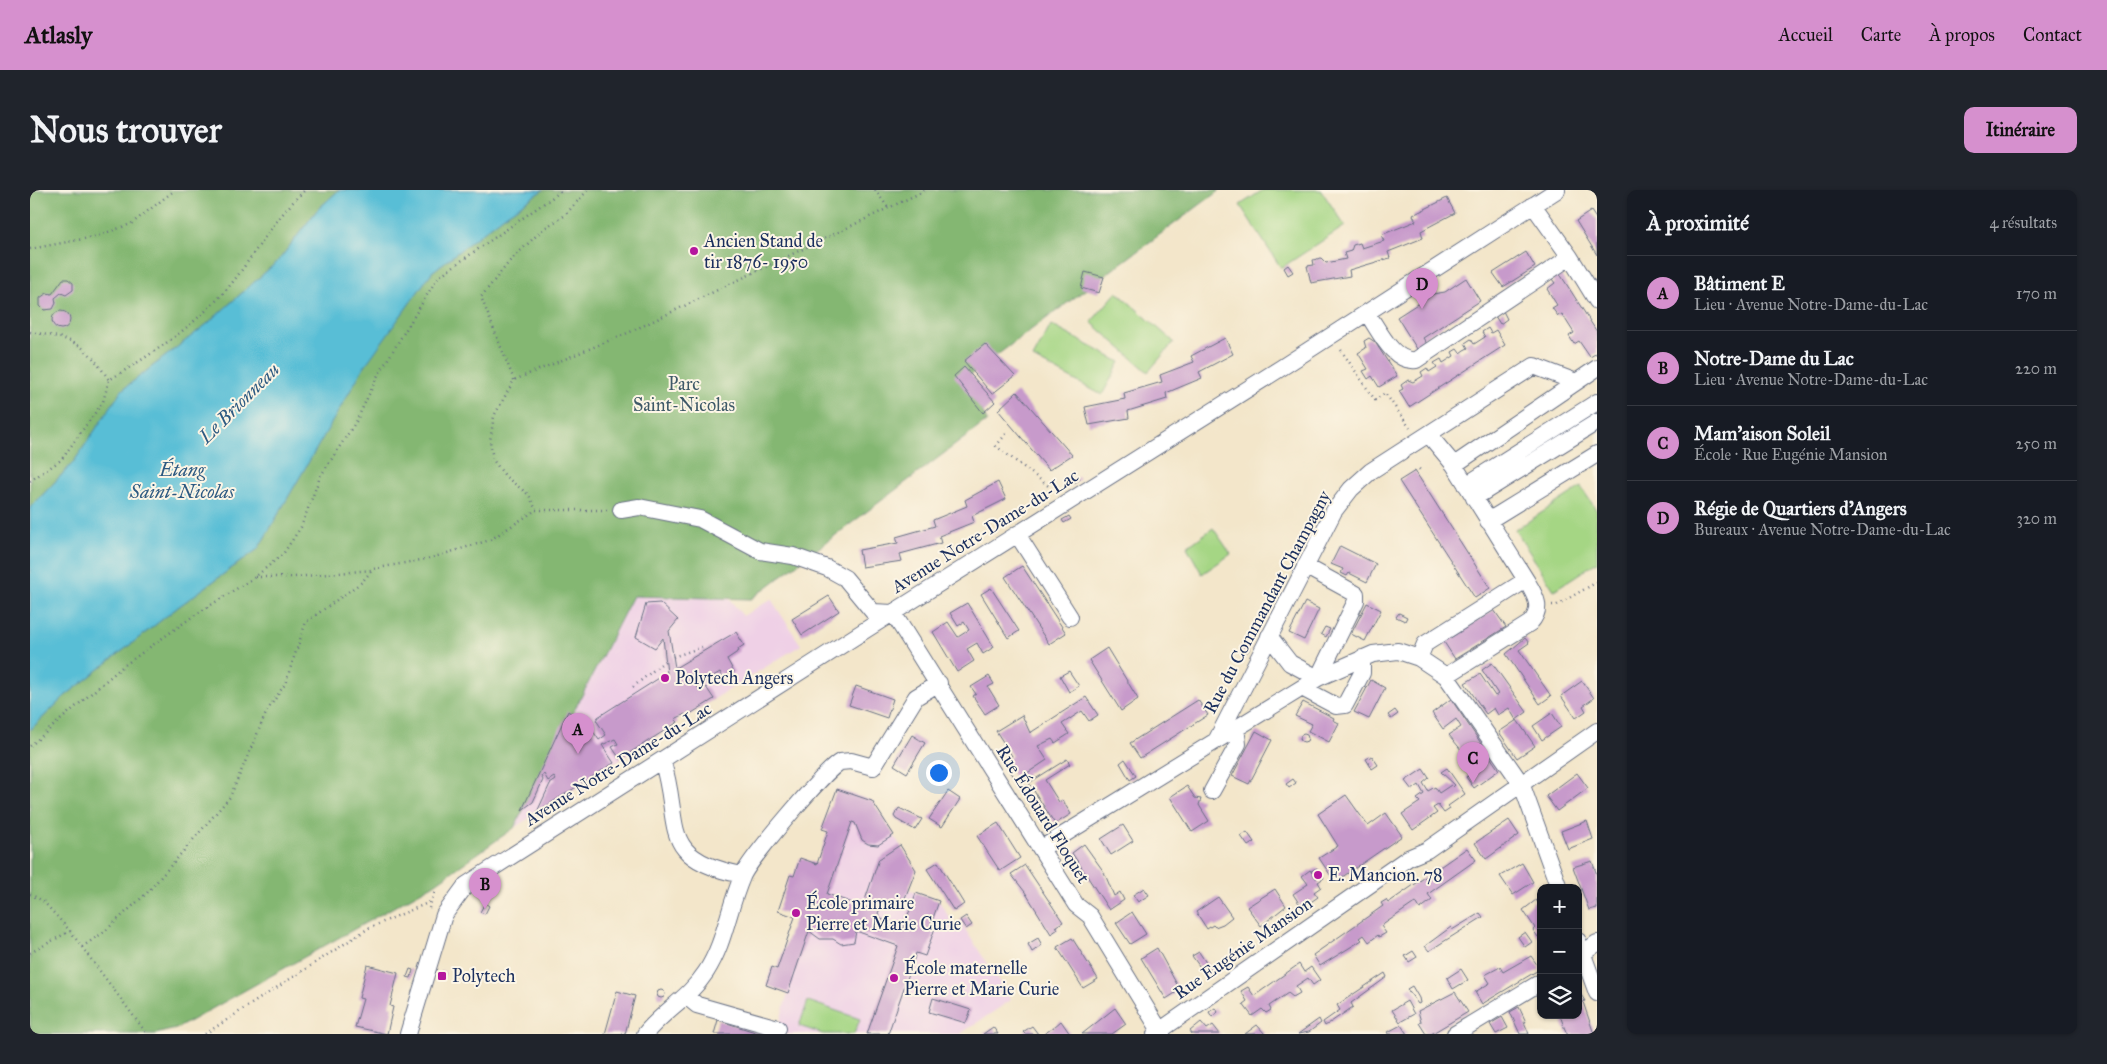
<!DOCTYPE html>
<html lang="fr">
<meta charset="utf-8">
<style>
body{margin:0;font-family:"IM FELL Great Primer",serif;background:#20242c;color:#f1f3f6}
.controls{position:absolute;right:15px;bottom:15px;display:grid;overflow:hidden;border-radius:10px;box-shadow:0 1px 4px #0004}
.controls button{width:45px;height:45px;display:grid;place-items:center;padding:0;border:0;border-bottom:1px solid #363941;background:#171b24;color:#f1f3f6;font:25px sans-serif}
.you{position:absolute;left:908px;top:582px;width:18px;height:18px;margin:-12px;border:4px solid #fff;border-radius:50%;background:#1a73e8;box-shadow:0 0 0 8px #1a73e833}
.badge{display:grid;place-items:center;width:32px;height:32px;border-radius:50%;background:#d690ce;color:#111;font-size:16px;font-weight:700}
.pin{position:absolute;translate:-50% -41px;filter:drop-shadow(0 1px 2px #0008)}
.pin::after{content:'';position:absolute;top:26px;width:18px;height:15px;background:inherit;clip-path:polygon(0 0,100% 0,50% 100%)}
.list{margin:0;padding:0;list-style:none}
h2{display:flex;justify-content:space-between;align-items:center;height:65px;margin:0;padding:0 20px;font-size:21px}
h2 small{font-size:16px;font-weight:400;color:#9ea1a6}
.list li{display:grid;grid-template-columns:32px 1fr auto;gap:15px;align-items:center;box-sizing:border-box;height:75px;padding:0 20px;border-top:1px solid #363941}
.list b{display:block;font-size:19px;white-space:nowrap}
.list p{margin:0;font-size:16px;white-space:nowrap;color:#9ea1a6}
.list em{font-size:16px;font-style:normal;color:#9ea1a6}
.icon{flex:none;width:28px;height:28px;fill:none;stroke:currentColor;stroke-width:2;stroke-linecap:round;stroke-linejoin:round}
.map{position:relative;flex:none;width:1567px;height:844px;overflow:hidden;border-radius:10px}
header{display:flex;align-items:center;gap:30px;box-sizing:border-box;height:70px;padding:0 25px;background:#d690ce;color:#111}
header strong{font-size:24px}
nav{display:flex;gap:28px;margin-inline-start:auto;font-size:18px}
.intro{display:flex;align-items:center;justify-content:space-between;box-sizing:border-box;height:120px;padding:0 30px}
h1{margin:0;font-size:35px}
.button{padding:12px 22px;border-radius:10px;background:#d690ce;color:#111;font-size:18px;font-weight:700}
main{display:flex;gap:30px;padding:0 30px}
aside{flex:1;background:#171b24;border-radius:10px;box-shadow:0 1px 4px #0004}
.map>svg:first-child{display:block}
.built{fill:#efd0e6}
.green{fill:#a5d684;stroke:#608271}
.forest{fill:#84b772;stroke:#507368}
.water{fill:#58bed6;stroke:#3a769a}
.building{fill:#c79acb}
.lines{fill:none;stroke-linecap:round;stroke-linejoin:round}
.minor-casing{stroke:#676f84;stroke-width:18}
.path{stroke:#676f84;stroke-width:2.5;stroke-dasharray:1 4;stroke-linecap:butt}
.minor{stroke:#fff;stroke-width:16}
.poi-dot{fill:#b5179e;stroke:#fcf5e5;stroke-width:2}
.labels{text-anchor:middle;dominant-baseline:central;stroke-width:4;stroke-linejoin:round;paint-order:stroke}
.poi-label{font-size:18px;fill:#1b2f5e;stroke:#fcf5e5;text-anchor:start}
.park-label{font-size:18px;fill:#3e5968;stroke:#fcf5e5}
.street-label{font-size:18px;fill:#1b2f5e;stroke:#fcf5e5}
.water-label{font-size:19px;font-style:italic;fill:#2d5a82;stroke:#fcf5e5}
</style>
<header>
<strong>Atlasly</strong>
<nav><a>Accueil</a><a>Carte</a><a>À propos</a><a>Contact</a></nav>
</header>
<div class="intro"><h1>Nous trouver</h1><a class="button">Itinéraire</a></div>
<main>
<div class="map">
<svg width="1567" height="844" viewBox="0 0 1567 844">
<rect width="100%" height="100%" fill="#fcf5e5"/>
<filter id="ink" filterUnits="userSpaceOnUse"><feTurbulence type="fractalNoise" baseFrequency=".02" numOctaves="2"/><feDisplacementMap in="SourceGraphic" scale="10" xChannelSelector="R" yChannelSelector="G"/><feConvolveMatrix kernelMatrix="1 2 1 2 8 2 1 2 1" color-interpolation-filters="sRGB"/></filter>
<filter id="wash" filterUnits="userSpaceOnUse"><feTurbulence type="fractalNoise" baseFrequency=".0096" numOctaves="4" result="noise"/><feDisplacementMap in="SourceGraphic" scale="20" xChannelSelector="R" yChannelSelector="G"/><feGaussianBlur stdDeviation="1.12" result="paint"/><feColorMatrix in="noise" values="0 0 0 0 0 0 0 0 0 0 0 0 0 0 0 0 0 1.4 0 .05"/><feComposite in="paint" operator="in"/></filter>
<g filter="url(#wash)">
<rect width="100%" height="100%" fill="#f3e6ca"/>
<!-- built -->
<path class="built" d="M607 375 700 410 713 426 741 409 771 455 657 526 655 524 646 529 648 532 484 638Z
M807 599 842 611 886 680 878 700 909 711 927 739 933 736 981 810 930 844H746L758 803 736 795 742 777 747 779 765 727 748 721 760 685 764 686 770 668 787 674 798 642 792 639Z"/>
<!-- green -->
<path class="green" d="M1233 0H1291L1315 36 1251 78 1210 15Z
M1087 102 1144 152 1118 182 1061 132Z
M1021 135 1090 172 1072 205 1003 168Z
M1551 297 1567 321V372L1524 400 1485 340Z
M1183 338 1201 364 1172 384 1157 357Z
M778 811 830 829 824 844H793L769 836Z"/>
<!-- forest -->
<path class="forest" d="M0 0H309L287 20 249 70 177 134 92 200 43 273 0 318Z
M513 0H1190L936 188 957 231 721 409 603 406 484 638 403 695 146 839 125 844H0V540L35 506 148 417 228 359 334 176 402 82 474 26Z"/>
<!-- water -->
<path class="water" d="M309 0H513L474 26 402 82 334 177 228 359 148 417 35 506 0 540V318L43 273 92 200 177 134 249 70 287 20Z"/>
<g id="blocks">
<!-- building -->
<path class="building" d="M1417 8 1425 23 1391 41 1393 48 1358 62 1360 68 1319 80 1320 86 1281 93 1277 76 1284 75 1283 70 1291 68 1296 73 1316 69 1314 63 1321 61 1323 55 1330 53 1332 58 1354 51 1351 45 1386 31 1383 25Z
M1561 21 1567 30V65L1546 31Z
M1496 62 1505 77 1473 97 1463 83Z
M1258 75 1263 82 1258 85 1254 78Z
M1055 82 1074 87 1069 103 1051 98Z
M1530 84 1567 142V163L1560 167 1549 151 1544 154 1539 146 1544 143 1532 124 1528 126 1522 118 1527 115 1517 99 1525 93 1522 89Z
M1436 88 1450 111 1393 148 1397 154 1387 159 1367 127 1403 104 1415 102Z
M33 89H38L43 93V100L36 105 31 103 25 108 26 113 23 119 14 120 10 116V108L17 103 22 104Z
M1473 121 1477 129 1470 134 1465 126Z
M22 130a9 9 0 1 1 18 0a9 9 0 1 1-18 0Z
M1458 138 1461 143 1466 140 1475 155 1379 217 1369 201 1373 199 1371 195 1378 190 1383 192 1393 186 1391 182 1397 178 1399 182 1407 177 1404 173 1411 169 1413 173 1424 166 1422 162 1427 159 1430 163 1434 160 1438 158 1435 153 1441 149 1444 154 1455 147 1452 142Z
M1195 148 1203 164 1169 182 1172 188 1136 203 1137 209 1098 221 1099 228 1059 235 1055 217 1095 209 1094 203 1132 192 1130 185 1164 172 1161 166Z
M1339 148 1345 152 1367 186 1349 197 1342 186 1338 189 1333 181 1338 179 1328 163 1336 158 1334 151Z
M955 154 985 186 962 204 934 171Z
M934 177 965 212 953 223 924 186Z
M987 202 1042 265 1019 280 968 220Z
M1385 281 1460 398 1445 408 1369 291Z
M1048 287 1050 289 1043 294 1042 291Z
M968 292 976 309 942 326 944 332 909 346 911 353 870 364 872 371 832 377 829 360 868 353 866 347 905 336 903 330 937 316 935 310Z
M1039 326 1041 329 1034 333 1032 330Z
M1310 356 1346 374 1337 392 1319 383 1317 386 1311 383 1313 379 1301 374Z
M992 376 1036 443 1019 454 975 387Z
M961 398 989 441 978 448 951 404Z
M799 406 809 421 772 445 762 429Z
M1275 412 1289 419 1274 450 1259 443Z
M630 413 648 430 639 441 645 478 706 442 714 455 708 459 709 461 697 469 704 482 694 488 690 482 667 496 670 501 676 497 684 509 657 526 655 524 645 529 648 532 590 569 582 557 588 554 585 549 572 555 584 573 507 622 520 594 526 590 524 587 518 591 514 584 511 586 513 590 503 612 492 620 538 521 559 535 569 550 576 545 566 530 568 527 637 483 633 448 625 458 606 447 616 414Z
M937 413 964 457 953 464 947 453 937 459 944 471 927 482 903 442 918 432 928 447 939 440 934 432 928 436 920 423Z
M1337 413 1351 420 1335 451 1321 444Z
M1464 420 1476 437 1425 469 1414 452Z
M1369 423 1377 427 1375 431 1366 427Z
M1295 437 1300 439 1296 447 1291 444Z
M1495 448 1499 453 1489 460 1521 506 1510 514 1476 464Z
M1210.5 458a4.5 4.5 0 1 1 9 0a4.5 4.5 0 1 1-9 0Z
M1077 458 1108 509 1091 521 1059 470Z
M1462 473 1497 522 1486 530 1479 518 1468 525 1464 518 1456 524 1435 493 1450 484 1465 506 1468 504 1452 480Z
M1039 481 1049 496 1039 502 1030 486Z
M959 486 964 494 958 497 969 515 955 524 943 506 946 504 941 497Z
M1341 490 1355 498 1339 529 1324 522Z
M1552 491 1564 508 1553 516 1556 521 1546 528 1531 506Z
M826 496 863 509 857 528 819 515Z
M1056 507 1068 525 1059 531 1052 521 1032 534 1039 544 1025 553 1022 549 1008 556 1017 570 996 584 997 587 995 588 993 585 986 590 974 571 982 566 966 541 992 525 1000 543Z
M1421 509 1469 580 1444 598 1436 587 1443 583 1434 569 1437 567 1419 545 1431 537 1426 529 1413 539 1402 523Z
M1168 510 1178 525 1110 568 1100 553Z
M1273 512 1304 528 1303 530 1309 533 1299 552 1278 541 1282 534 1265 526Z
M1365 520 1368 524 1361 529 1358 525Z
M1522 523 1531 537 1512 550 1503 536Z
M1487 530 1505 556 1487 568 1469 542Z
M1226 541 1242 550 1219 594 1202 586Z
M1270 548a4 4 0 1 1 8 0a4 4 0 1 1-8 0Z
M882 545 895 553 877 583 864 575Z
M1342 566 1348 575 1342 579 1336 569Z
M1037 569 1040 574 1015 590 1029 612 1032 610 1041 624 1025 634 999 593Z
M1095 569 1106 586 1100 590 1090 573Z
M1417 578 1435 604 1418 616 1420 619 1414 623 1408 615 1403 618 1407 623 1383 640 1372 624 1390 612 1387 609 1394 604 1389 595 1382 600 1375 591 1393 579 1399 588 1393 593 1398 601 1405 597 1409 603 1421 595 1423 597 1425 595 1411 582Z
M1547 583 1558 598 1527 621 1516 606Z
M1263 589 1266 593 1259 598 1256 594Z
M1157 596 1165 608 1171 609 1169 615 1179 631 1162 642 1140 607Z
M807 599 842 611 864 645 848 655 838 654 832 650 825 633 822 632 797 704 840 719 843 713 835 710 849 669 870 655 886 680 873 713 861 710 853 713 848 723 851 729 873 739 886 703 909 711 900 737 905 738 895 766 886 763 858 844H837L868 756 826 741 824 752 811 754 803 749H790L779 741 758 803 736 795 742 777 747 779 765 727 748 721 760 685 764 686 770 668 787 674 798 641 792 639Z
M918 601 930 609 912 637 899 629Z
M1316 605 1338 636 1356 623 1372 646 1305 692 1289 668 1308 656 1288 624Z
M869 618 892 629 885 640 866 629 864 626Z
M1479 630 1489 645 1456 669 1445 653Z
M1557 631 1563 649 1538 659 1531 641Z
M968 633 990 668 970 681 947 646Z
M1093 635 1103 651 1081 665 1071 649Z
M1217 642 1224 652 1218 656 1211 646Z
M1054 654 1074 682 1084 706 1090 702 1094 710 1079 720 1042 663Z
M1437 658 1446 670 1398 704 1402 710 1390 719 1386 712 1351 736 1356 743 1349 747 1348 745 1339 752 1334 745 1330 748 1332 750 1290 776 1283 765 1353 716 1351 713 1356 710 1358 713Z
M1562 671 1567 685V718L1559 720 1543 677Z
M908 672 934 714 924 721 897 679Z
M1492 673 1503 692 1483 705 1470 686Z
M995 675 1033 732 1026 736 1028 739 1021 744 995 702 981 684Z
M1287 678 1294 688 1288 692 1291 697 1284 702 1288 707 1272 718 1263 704 1278 694 1272 686 1280 680 1287 689 1281 681Z
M1114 698 1119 705 1108 712 1103 705Z
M1245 699 1256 716 1231 736 1217 717Z
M1188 707 1202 727 1193 734 1185 737 1183 735 1177 739 1166 722Z
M1506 710 1511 717V744L1508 747 1503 740 1505 738 1493 720Z
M455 713 459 716 455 724 450 722Z
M1102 722 1116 744 1100 754 1086 733Z
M1450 723 1453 727 1413 752 1399 761 1395 756 1421 737 1422 740Z
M936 726 942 735 936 739 930 730Z
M1495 742 1502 752 1495 757 1488 747Z
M1008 748 1012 755 1002 762 998 754Z
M1042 748 1068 789 1053 798 1027 757Z
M1127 758 1150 800 1136 809 1111 768Z
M1383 761 1387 767 1379 772 1375 766Z
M1169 762 1181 780 1175 784 1162 766Z
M1501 766 1510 779 1452 814 1445 802 1460 793 1455 785 1470 777 1473 782Z
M1269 774 1274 782 1281 777 1290 790 1283 795 1278 788 1266 796 1270 803 1263 807 1258 803 1239 816 1241 820 1236 823 1232 819 1222 826 1213 814 1217 811 1211 801 1218 797 1224 806Z
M337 775 368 783 360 816 363 817 357 844 325 837 333 809 329 808Z
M380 779 383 780 381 788 377 787Z
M1431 779 1438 790 1423 799 1417 788Z
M412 781 415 782 413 790 410 789Z
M1355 783 1357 787 1321 813 1323 817 1295 836 1293 832 1310 820 1307 815Z
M1382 796 1389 808 1390 813 1388 814 1377 799Z
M1548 800 1555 811 1553 812 1564 844H1537L1534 837 1530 825H1548Z
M627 804a4 4 0 1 1 8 0a4 4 0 1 1-8 0Z
M587 801 605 806 595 844H575Z
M1425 802 1438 822 1401 844H1396L1389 833 1391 832 1388 821Z
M903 808 941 820 936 833 899 822Z
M1377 811 1384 824 1370 832 1362 820Z
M1489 817 1496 832H1494L1499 844H1490L1480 822Z
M1085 818 1096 834 1082 844H1052Z
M1185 818 1188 822 1182 827 1179 822Z
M1472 827 1478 838 1466 844 1460 834Z
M1289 829 1291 833 1279 842 1268 844Z
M688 830 731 844H684Z
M1031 831 1040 844H1014L1024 837Z
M1171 832 1177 839 1183 835 1190 844H1162L1160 841Z
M1227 835 1235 844H1215Z
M1371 835 1377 844H1359L1358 842Z
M1002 836 1008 844H995L993 842Z
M963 837 968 844H953Z"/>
</g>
</g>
<g filter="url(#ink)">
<use href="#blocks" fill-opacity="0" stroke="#676f84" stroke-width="1"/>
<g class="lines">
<!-- minor casing -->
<g class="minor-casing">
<path id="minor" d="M1503 15 1540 67 1567 111
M1337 123C1349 140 1363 173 1386 170L1540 67
M1399 245 1424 275
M1436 295 1567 212
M1444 308 1567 232
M591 320 609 317 670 329 730 361 763 366 797 378 815 388 843 422 863 423
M1458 331 1567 264
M987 344 1040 427
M863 423 1046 715 1060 726 1132 844
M1239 446 1260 473 1288 488 1326 411V404L1275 376
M1389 468 1395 454 1496 390
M1416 486 1500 433C1514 418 1505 405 1496 390L1424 275 1567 178
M1272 498 1306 516 1315 515 1332 483V468
M1187 549 1304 321 1321 299 1341 281 1504 176 1546 192
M632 570C653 634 625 668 712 685
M1182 601 1208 554 1206 537
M1012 658 1288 488 1343 464 1368 461 1389 468 1416 486 1486 586 1494 601 1529 698
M1548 751 1567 803
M1548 767 1567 753
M656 806 667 815 748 838
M378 844 414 725 436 695 837 439 1251 178 1527 0
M615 844C633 821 659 808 676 782 695 753 698 719 712 687 718 671 795 580 810 572L821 571 843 577 886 507 909 493
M1125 844 1378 668 1397 660 1567 541
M1425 844 1511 792"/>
</g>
<!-- path -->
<path class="path" d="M845 0 859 19
M0 59 64 47 101 34 145 0
M0 142C45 149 54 152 79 190
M1311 160 1345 210 1355 203 1380 238
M484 190 451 107 479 72 513 39 534 26 558 0
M976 244 966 256 1021 298
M1389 279 1392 282
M0 291 31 270 73 212 79 190C124 163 168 134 202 93 226 62 246 27 275 0
M577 320H506L499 305 476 287 463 270 460 251 464 226 484 190 600 142 896 0
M225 387H264L342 380
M1522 415H1527L1567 392
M643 467 672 457
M603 497 636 470
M0 556 92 477 162 427 225 387 253 364 271 337 290 287 327 230 347 187 408 87 533 0
M0 704 13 711 40 741 117 844
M399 718 405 701
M52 757 74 742 117 703 200 607 237 521 255 494 276 432 332 392 343 379 401 368 460 350 506 320
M0 763 40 741
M175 844 339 738 400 712"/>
<!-- minor -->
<use href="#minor" class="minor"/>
</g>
</g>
<!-- markers -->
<g class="poi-dot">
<circle cx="664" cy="61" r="5"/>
<circle cx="635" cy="488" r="5"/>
<circle cx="1288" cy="685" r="5"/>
<circle cx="766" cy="723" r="5"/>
<rect x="407" y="781" width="10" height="10" rx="2.5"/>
<circle cx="864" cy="788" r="5"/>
</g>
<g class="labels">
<!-- poi labels -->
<g class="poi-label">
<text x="674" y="51">Ancien Stand de<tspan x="674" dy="21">tir 1876- 1950</tspan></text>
<text x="645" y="488">Polytech Angers</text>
<text x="1298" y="685">E. Mancion. 78</text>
<text x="776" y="713">École primaire<tspan x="776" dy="21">Pierre et Marie Curie</tspan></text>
<text x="874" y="778">École maternelle<tspan x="874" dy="21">Pierre et Marie Curie</tspan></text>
<text x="422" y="786">Polytech</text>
</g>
<!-- park labels -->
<g class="park-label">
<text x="654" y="194">Parc<tspan x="654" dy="21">Saint-Nicolas</tspan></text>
</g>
<!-- street labels -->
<g class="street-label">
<text transform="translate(955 341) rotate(-32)">Avenue Notre-Dame-du-Lac</text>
<text transform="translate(1237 412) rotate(-62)">Rue du Commandant Champagny</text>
<text transform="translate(588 574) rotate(-32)">Avenue Notre-Dame-du-Lac</text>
<text transform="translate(1013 624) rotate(58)">Rue Édouard Floquet</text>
<text transform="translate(1213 758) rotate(-35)">Rue Eugénie Mansion</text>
</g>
<!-- water labels -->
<g class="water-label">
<text transform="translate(209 213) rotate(-45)">Le Brionneau</text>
<text x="152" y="279">Étang<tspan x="152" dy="22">Saint-Nicolas</tspan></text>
</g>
</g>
</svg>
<div class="controls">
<button>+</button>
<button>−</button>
<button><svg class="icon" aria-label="layers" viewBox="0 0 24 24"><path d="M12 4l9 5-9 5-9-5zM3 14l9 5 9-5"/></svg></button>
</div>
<div class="you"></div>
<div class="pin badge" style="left:548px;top:564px">A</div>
<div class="pin badge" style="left:455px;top:719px">B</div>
<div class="pin badge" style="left:1443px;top:593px">C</div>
<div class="pin badge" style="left:1392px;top:119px">D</div>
</div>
<aside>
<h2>À proximité<small>4 résultats</small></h2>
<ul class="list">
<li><span class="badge">A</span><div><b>Bâtiment E</b><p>Lieu · Avenue Notre-Dame-du-Lac</p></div><em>170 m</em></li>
<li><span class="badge">B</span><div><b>Notre-Dame du Lac</b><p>Lieu · Avenue Notre-Dame-du-Lac</p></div><em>220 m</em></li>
<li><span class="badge">C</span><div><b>Mam'aison Soleil</b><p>École · Rue Eugénie Mansion</p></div><em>250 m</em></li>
<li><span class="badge">D</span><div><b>Régie de Quartiers d’Angers</b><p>Bureaux · Avenue Notre-Dame-du-Lac</p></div><em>320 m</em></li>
</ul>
</aside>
</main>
